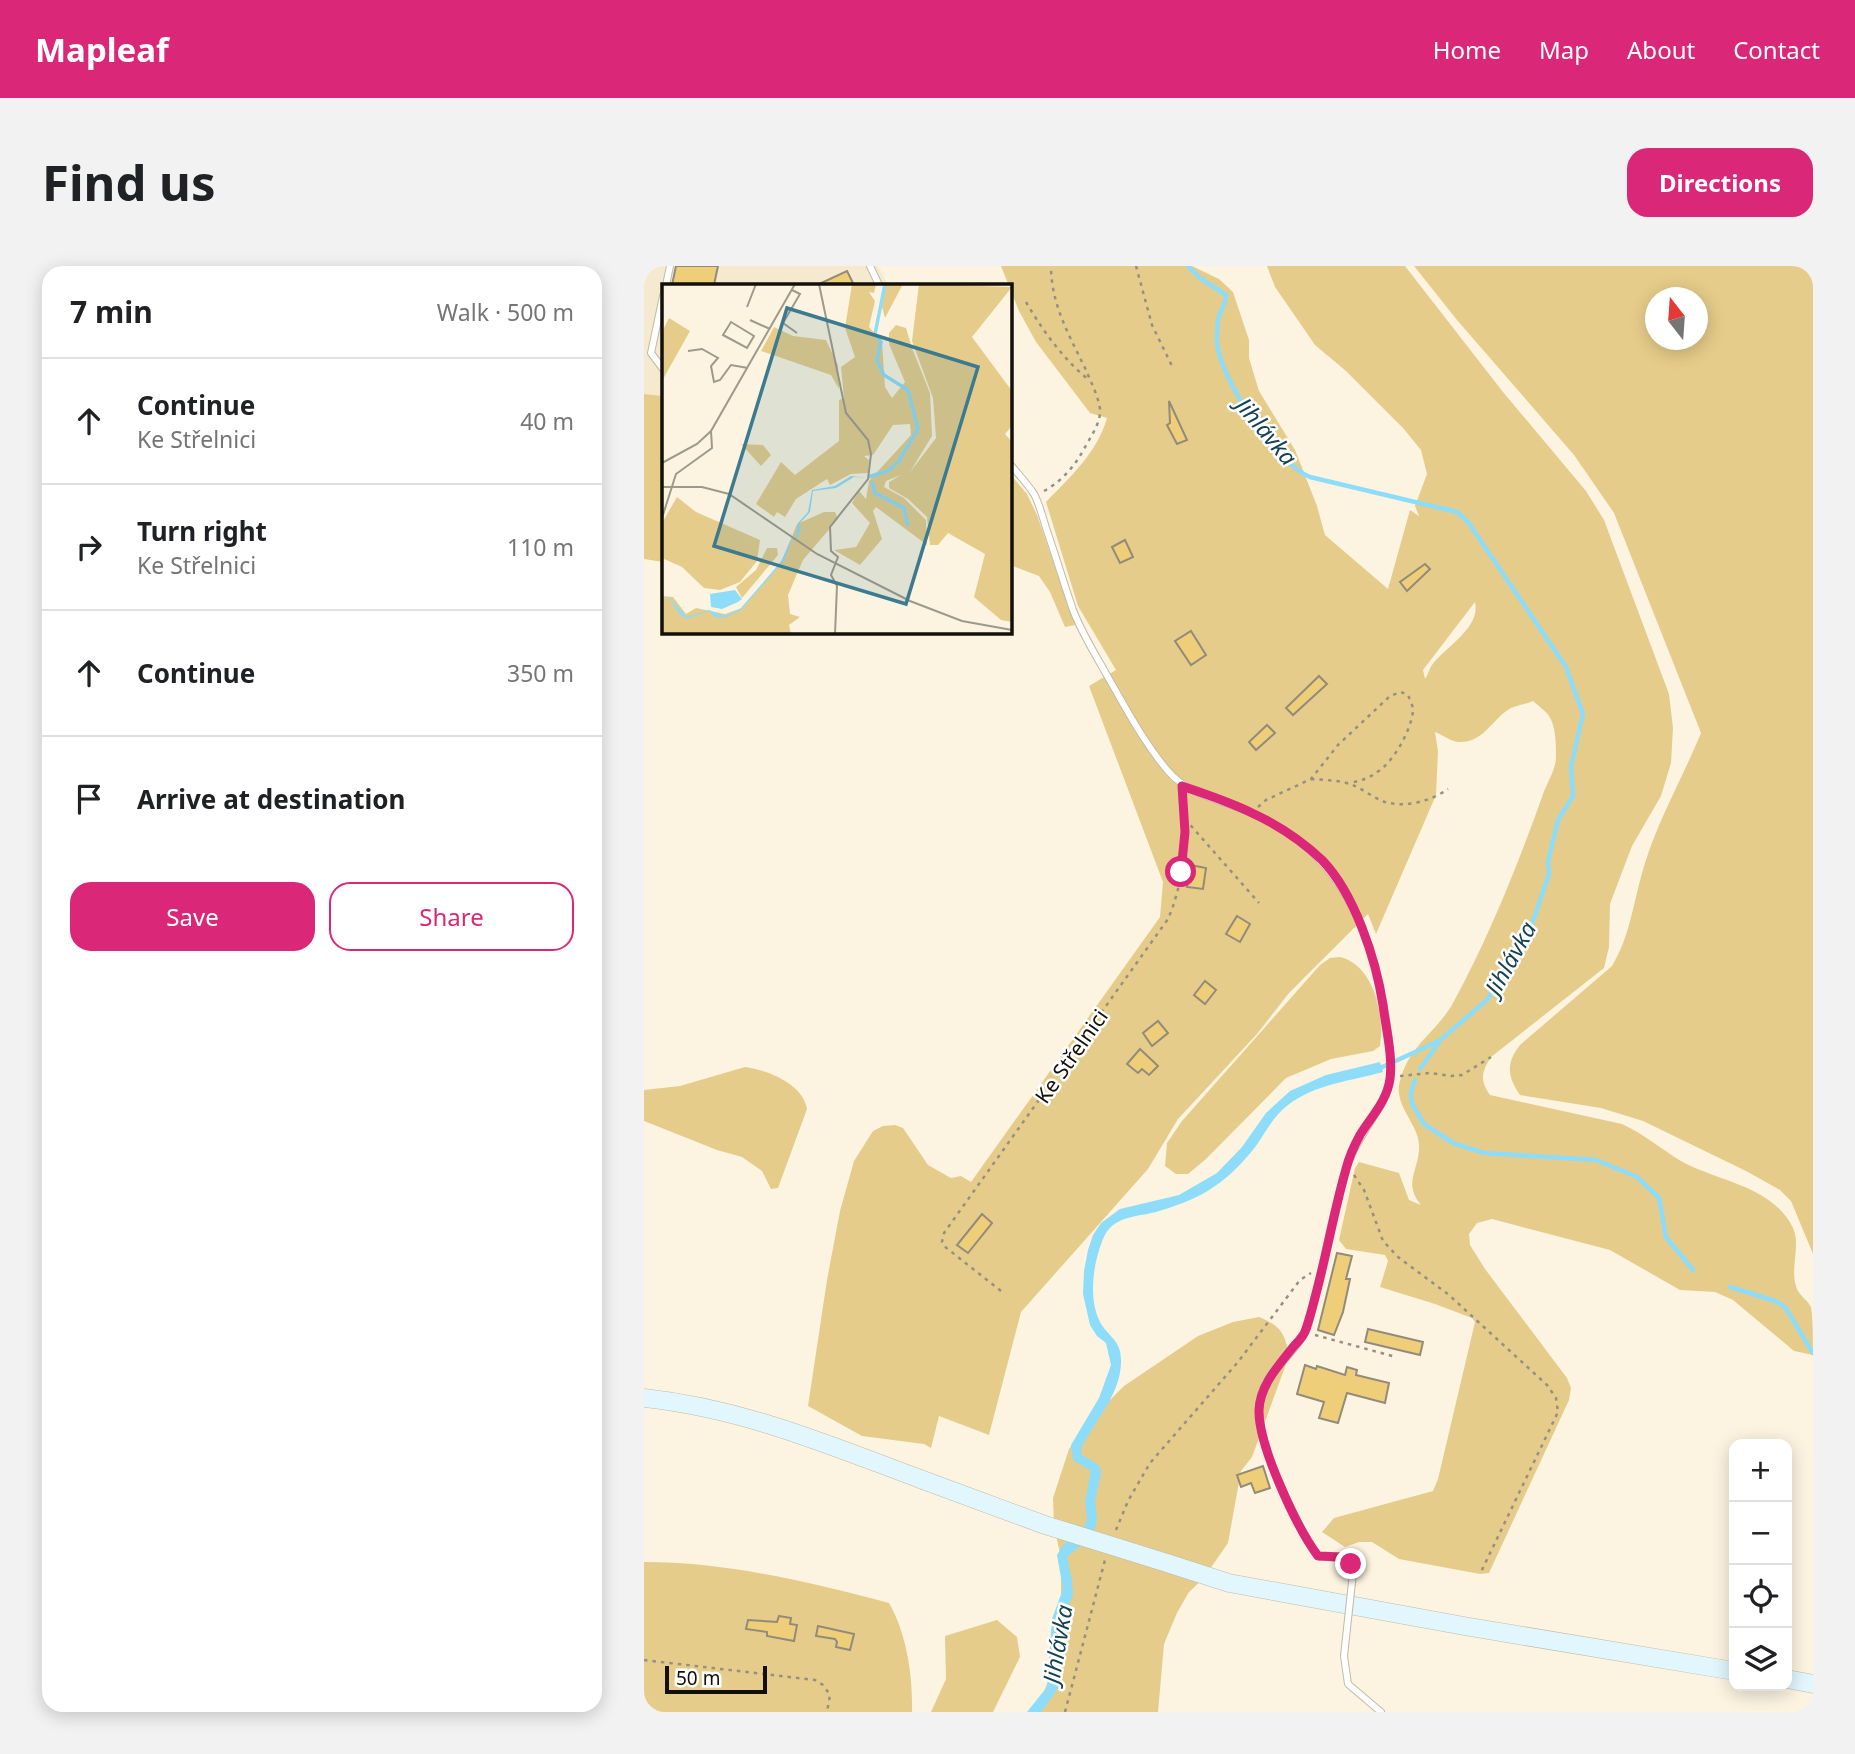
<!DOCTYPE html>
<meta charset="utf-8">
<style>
body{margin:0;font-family:"Noto Sans",sans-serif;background:#f2f2f2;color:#202124}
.controls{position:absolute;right:21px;bottom:21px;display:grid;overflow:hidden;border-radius:14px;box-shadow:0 4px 18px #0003}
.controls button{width:63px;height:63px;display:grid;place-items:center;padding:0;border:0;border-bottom:2px solid #e0e0e0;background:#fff;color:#202124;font:35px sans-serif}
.compass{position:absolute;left:1001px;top:21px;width:63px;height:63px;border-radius:50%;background:#fff;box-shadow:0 4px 18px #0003;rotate:343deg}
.scale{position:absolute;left:21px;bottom:18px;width:102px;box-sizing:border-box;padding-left:7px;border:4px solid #131009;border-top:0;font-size:19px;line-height:24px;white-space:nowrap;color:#131009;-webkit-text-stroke:5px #fff;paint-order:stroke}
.stop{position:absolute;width:21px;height:21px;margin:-16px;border:5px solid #db2777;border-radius:50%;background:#fff}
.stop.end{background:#db2777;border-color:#fff;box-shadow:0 2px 7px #0008}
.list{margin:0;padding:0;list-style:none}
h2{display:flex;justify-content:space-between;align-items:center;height:91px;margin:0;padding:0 28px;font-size:30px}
h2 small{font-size:23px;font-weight:400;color:#757577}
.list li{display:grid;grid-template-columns:46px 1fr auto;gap:21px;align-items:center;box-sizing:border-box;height:126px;padding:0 28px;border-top:2px solid #e0e0e0}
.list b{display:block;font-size:26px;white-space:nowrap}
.list p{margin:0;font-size:23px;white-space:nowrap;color:#757577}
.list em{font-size:23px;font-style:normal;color:#757577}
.actions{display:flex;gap:14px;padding:21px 28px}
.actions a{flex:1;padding:16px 0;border:2px solid #db2777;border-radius:21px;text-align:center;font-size:24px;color:#db2777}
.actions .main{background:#db2777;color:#fff}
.icon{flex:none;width:38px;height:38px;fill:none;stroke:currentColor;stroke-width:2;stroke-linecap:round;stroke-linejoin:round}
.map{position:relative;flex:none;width:1169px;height:1446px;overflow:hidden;border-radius:21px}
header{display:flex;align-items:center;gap:42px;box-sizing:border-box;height:98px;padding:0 35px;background:#db2777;color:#fff}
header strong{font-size:33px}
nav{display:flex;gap:38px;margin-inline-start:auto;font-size:24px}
.intro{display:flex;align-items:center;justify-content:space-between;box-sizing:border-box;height:168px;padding:0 42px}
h1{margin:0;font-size:49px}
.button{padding:18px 32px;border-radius:21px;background:#db2777;color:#fff;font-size:24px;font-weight:700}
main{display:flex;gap:42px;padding:0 42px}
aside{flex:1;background:#fff;border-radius:21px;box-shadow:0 4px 18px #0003}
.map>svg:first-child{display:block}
.built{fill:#f5eacf}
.green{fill:#e6cc8a;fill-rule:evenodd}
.water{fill:#8ddcf9}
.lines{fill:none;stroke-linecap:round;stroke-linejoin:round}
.stream{stroke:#8ddcf9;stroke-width:4.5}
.building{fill:#efce7a;stroke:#938b79;stroke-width:2}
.lane-casing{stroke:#c2baa7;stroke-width:8}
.secondary-casing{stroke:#c2baa7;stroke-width:19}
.path{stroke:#969082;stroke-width:2.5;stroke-dasharray:3.5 5;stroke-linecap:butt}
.lane{stroke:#fff;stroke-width:6}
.secondary{stroke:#e2f6fd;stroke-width:18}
.lane-bridge-casing{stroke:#c2baa7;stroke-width:8;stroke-linecap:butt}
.secondary-bridge-casing{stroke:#c2baa7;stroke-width:19;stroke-linecap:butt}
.lane-bridge{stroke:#fff;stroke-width:6}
.secondary-bridge{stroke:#e2f6fd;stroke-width:18}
.route{stroke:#db2777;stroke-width:9}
.labels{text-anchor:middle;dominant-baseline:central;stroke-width:5;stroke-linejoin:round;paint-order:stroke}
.street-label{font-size:21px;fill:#131009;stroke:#fff}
.water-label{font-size:23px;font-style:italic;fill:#144252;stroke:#fff}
.inset-river{fill:none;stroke:#8ddcf9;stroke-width:3.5}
.inset-road{fill:none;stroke:#9f998a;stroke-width:2}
.view{fill:#3c7a90;fill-opacity:0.15;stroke:#3c7a90;stroke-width:3.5}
.inset-edge{fill:none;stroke:#131009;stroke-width:3.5}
</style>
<header>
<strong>Mapleaf</strong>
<nav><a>Home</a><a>Map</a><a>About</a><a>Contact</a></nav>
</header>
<div class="intro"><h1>Find us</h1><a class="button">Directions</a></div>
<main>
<aside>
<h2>7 min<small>Walk · 500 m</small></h2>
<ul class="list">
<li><svg class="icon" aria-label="ahead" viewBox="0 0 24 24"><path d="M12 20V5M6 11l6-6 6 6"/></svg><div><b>Continue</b><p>Ke Střelnici</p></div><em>40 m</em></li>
<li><svg class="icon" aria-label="right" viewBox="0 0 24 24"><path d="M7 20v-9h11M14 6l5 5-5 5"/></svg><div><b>Turn right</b><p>Ke Střelnici</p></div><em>110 m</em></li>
<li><svg class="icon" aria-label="ahead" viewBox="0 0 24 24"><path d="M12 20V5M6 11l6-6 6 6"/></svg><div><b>Continue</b></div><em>350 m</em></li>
<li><svg class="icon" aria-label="arrive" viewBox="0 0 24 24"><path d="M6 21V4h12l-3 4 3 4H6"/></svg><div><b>Arrive at destination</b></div></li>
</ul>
<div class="actions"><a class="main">Save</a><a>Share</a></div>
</aside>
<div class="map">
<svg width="1169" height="1446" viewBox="0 0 1169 1446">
<rect width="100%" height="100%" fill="#fcf4e0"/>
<!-- built -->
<path class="built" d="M0 0H234L244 19H19V130L0 128Z"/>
<!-- green -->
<path class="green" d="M357 0H548L575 13 589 26 605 74V92L615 125 651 184 673 240 681 269 744 323 766 244 775 250 771 240 783 208 777 184 759 162 702 105 671 79 631 21 623 0H761L859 126 942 225 960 254 1025 428 1029 462 1027 497 1017 530 988 580 966 638 965 681 960 702 847 791C837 807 836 814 846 829L978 858C1000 868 1017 883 1037 895 1074 916 1128 919 1149 962 1157 980 1146 1001 1152 1020 1154 1029 1163 1033 1167 1041 1169 1050 1169 1078 1169 1089L1150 1085 1089 1034 1071 1026 1036 1024 966 984 848 953 833 957 825 968 826 979 841 1003 923 1112 927 1122 925 1134 845 1307 836 1308 755 1293 728 1276H715L701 1281 678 1266 690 1252 789 1225 794 1213 831 1056 828 1052 791 1038 736 1021 744 995 741 989 702 983 695 974 711 902 715 896 755 907 765 934 777 939C758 916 776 904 775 879 774 856 749 840 756 815 765 779 793 766 809 737 845 671 873 601 898 531 902 518 912 504 912 491 912 479 912 460 905 450 901 444 894 440 889 435 882 438 874 439 867 442 849 452 840 476 817 476 809 477 799 469 791 466L794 485 792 529 732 668 724 648 645 727 613 768 534 853 504 903 377 1046 345 1169 295 1150 287 1182 280 1178 218 1170 164 1140 183 1014 196 945 210 895 229 865 239 860 251 859 259 862 284 899 307 912 317 910 327 916 516 651 519 616 445 420 472 404 434 340 402 236C426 211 453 187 463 152L446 147 392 76 375 45ZM831 336C837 362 801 381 788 399 785 403 784 409 781 413L779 404Z
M770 0H1169V988L1147 935 1136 924 1102 905 999 855 957 842 876 829C863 810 862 797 876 779L968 700C987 669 990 631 1001 597 1015 552 1039 511 1057 467L970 247 930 189 813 54ZM1012 32H1054V74H1012Z
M0 128 19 130V296L0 293Z
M366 208 383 228 393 249 431 359 421 361 406 326 395 310 366 299Z
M696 691C730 699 741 750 736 780L729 785 687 793 642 812 562 893 544 908H532L521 900 523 877 538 855 676 699 686 692Z
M101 801C124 804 159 818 163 843L134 922 127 923 118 905 98 891 73 884 0 855V824L36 820Z
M615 1051C637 1060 641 1067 645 1090L608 1191 597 1205 584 1277 559 1313 545 1326 533 1347 520 1378 514 1446H392L408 1405 417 1366V1292L410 1260 409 1232 425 1183 452 1148 480 1120 554 1070 589 1056Z
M0 1296C83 1296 165 1316 245 1337 263 1368 269 1411 268 1446H0Z
M353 1354 373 1371 376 1391 349 1446H287L302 1413 301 1370Z"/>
<!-- water -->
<path class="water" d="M736 796 739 806C707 815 671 818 644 839 630 849 622 866 612 880 597 899 582 914 562 926 546 935 529 941 512 946 492 951 468 950 459 973 449 997 444 1033 456 1056 465 1072 478 1074 477 1097 476 1130 450 1155 437 1183L438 1189 456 1200 457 1207 451 1235 453 1253 451 1263 446 1272 423 1291 428 1314 429 1329 418 1355 415 1416 413 1424 397 1446H383L403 1421 408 1353 419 1323 413 1289 419 1279 434 1269 441 1260 443 1252 441 1235 447 1205 429 1194 427 1179 455 1132 467 1099 462 1077 453 1070 446 1059 439 1028 440 1005 444 984 449 969 457 957 476 943 535 929 573 907 598 881 622 847 646 825 682 809Z"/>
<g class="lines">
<!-- stream -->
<path class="stream" d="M544 0 556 12 582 29C582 38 576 45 574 54 573 61 573 70 573 76 576 113 632 197 666 211L813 246 824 256 922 401 939 448 927 500 929 530 914 554 904 596 905 608 887 661 843 734 795 775 734 803
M776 803 794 778
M771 814 767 826 768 838 780 858 809 877 840 887 952 894 993 911 1015 932 1022 971 1049 1004
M1086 1021 1131 1035 1141 1041 1169 1087"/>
</g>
<!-- building -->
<path class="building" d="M32 0H74L70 19H28Z
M203 5 210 19H173Z
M525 135 543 174 533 178 523 159 526 157Z
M481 274 489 291 476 297 468 281Z
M781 298 786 303 763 325 756 316Z
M547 365 562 389 547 399 531 375Z
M675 410 683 418 649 449 642 442Z
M623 459 631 467 612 484 605 476Z
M546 599 562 602 559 623 543 621Z
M593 650 606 658 596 676 582 668Z
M561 715 572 724 561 738 550 729Z
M514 755 524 767 508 780 499 767Z
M496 783 514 800 505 809 498 803 494 807 483 798Z
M338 948 348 957 324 987 313 979Z
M693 987 708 990 702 1013H706L699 1046 690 1069 674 1064Z
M724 1063 779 1076 776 1089 721 1076Z
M661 1099 672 1103 673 1100 701 1109 703 1101 713 1104 712 1109 745 1117 741 1137 703 1127 694 1157 675 1152 680 1136 653 1128Z
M619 1200 626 1222 611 1227 607 1217 597 1221 593 1209Z
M135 1350 147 1352 146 1358 153 1359 150 1375 123 1370V1366L102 1363 104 1354 133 1356Z
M174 1360 210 1368 206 1384 192 1381 193 1376 191 1373 172 1370Z"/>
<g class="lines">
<!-- lane casing -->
<g class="lane-casing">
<path id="lane" d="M226 0 235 19
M22 19 26 0
M19 30 7 87 19 103
M366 198C374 208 383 217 390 228 396 239 399 253 403 265 412 291 420 318 429 344 438 368 453 391 465 413 483 444 500 477 524 505 543 528 576 534 603 545 681 576 720 643 736 722 742 748 748 786 746 812 743 840 713 869 704 898 689 940 683 986 671 1029 668 1041 667 1056 661 1066 650 1089 624 1104 617 1129 606 1166 651 1260 674 1290L703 1293 707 1298 709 1307
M700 1390 704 1418 737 1446"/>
</g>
<!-- secondary casing -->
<g class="secondary-casing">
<path id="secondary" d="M0 1132C101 1143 185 1179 279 1214
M523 1297 585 1317 820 1360 1090 1405
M1143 1413 1169 1418"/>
</g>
<!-- path -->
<path class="path" d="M492 0 508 59 528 100
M382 36C399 65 419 93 445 114
M400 225C418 215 430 201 440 183 447 170 457 157 456 143 454 129 446 114 441 102 425 69 407 38 407 0
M667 513C680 514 694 514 706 518 718 522 729 532 741 536 762 542 787 535 804 523
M614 541 622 534 667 513 694 479 746 430 757 426 764 429C766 434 769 439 769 445 767 464 751 493 736 504 726 512 717 515 705 517
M541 553 615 637
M756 810 786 807 807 810 818 809 847 791
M710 909 720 924 739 975 754 991 805 1029 903 1119 912 1132 914 1146 836 1308
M357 1025 300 980 298 976 300 967 524 653C540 616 544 570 540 530
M671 1069 752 1091
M472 1264 484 1235 506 1197 594 1096 656 1014 667 1007
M0 1394 171 1414 179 1419 186 1429 183 1446
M421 1446 461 1294"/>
<!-- lane -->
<use href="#lane" class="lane"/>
<!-- secondary -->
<use href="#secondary" class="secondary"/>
<!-- lane-bridge casing -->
<g class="lane-bridge-casing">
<path id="lane-bridge" d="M700 1390 709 1307"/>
</g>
<!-- secondary-bridge casing -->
<g class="secondary-bridge-casing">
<path id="secondary-bridge" d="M279 1214 401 1259 523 1297"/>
</g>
<!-- lane-bridge -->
<use href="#lane-bridge" class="lane-bridge"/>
<!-- secondary-bridge -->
<use href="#secondary-bridge" class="secondary-bridge"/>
</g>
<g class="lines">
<!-- route -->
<path class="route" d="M537 606 541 566 538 520C561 528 586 536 608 547 632 558 658 575 678 594 711 628 732 694 739 739 742 763 749 790 746 813 743 835 727 851 716 869 710 880 705 891 702 903 687 956 679 1011 662 1063 660 1070 655 1075 650 1080 635 1099 616 1119 615 1144 614 1179 653 1262 674 1290L698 1291 707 1298"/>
</g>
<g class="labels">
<!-- street labels -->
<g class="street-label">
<text transform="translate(427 790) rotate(-55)">Ke Střelnici</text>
</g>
<!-- water labels -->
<g class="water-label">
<text transform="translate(623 165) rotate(50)">Jihlávka</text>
<text transform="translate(866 692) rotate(-61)">Jihlávka</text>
<text transform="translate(413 1378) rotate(-80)">Jihlávka</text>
</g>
</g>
<!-- overview -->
<g transform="translate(18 18)">
<rect width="350" height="350" fill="#fcf4e0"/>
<path d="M190 0H214L212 9 207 8 213 17 207 43 220 58 223 103 230 114 243 98 227 60V49L234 41 244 44 250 64 268 109 270 152 248 188 274 154 271 114 250 57 257 0 350 3 310 53 350 107V142L343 150 350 158V338L339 336 312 313 323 270 286 249 276 261H268L265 233 246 215 227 204V198L239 191 224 197 222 203 242 214 264 236 265 261 214 223 211 227 220 255 198 281 172 266 194 263 208 239 190 219 197 207 204 215 207 197 249 151 248 140 231 141 211 171 202 172 207 176 206 189 189 190 168 201 165 195 134 215 123 233 115 228 112 233 94 220 119 178 133 191 177 157V116L182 114 179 83 193 73 183 44ZM224 0H241L223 34 219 19ZM7 34 28 47 0 97V48ZM112 43 131 52 164 56 176 81 177 105 169 91 99 67ZM79 160 101 161 109 171 99 182ZM15 213 34 228 98 256 95 277 78 298 58 306 42 304 20 283 0 274V239ZM162 228H173L176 235 141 276 126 311 128 330 138 333 127 341 129 350H0V312L11 313 24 330 34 324 63 330 80 324 121 275 135 240ZM105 264H115L116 271 80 314 74 303 94 286Z" fill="#e6cc8a"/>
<path d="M189 192 205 194 192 193 174 204 151 207 148 228 137 240 139 244 136 253 129 257 122 277 78 327 62 334 53 333 47 327 25 335 18 331 8 315 0 316 8 314 25 333 47 326 62 332 78 325 119 278 128 257 134 252 136 239 146 228 150 206 173 202ZM73 306 80 315 76 318 60 325 49 323 48 310Z" fill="#8ddcf9"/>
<path class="inset-river" d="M206 193 226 187 237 177 256 145 246 106 222 91 215 76 219 58 213 50 223 0M210 197 213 209 242 224 246 242"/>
<path class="inset-road" d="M157 0 184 129 206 156 209 170 206 195 168 243 169 267 176 273 169 291 175 302 173 350M130 6 138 10 121 39 135 49M85 23 94 0M88 36 108 45M69 38 92 52 85 64 61 51ZM26 67 40 65 56 74 49 82 52 98 58 96 69 81 86 84M0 179 35 160 49 147 133 0M0 203H40L67 210 155 270 248 317 300 337 350 346M0 234 14 190 50 164 49 147"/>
<path class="view" d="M125 24 316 83 244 320 52 262Z"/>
<rect width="350" height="350" class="inset-edge"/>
</g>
</svg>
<div class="controls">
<button>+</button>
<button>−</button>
<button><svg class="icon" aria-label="locate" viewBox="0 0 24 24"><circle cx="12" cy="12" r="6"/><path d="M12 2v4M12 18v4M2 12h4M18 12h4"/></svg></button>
<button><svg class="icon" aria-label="layers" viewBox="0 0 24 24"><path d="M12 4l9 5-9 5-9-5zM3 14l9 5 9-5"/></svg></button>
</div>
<svg class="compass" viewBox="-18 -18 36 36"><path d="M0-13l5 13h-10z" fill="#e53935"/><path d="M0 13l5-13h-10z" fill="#757577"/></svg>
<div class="scale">50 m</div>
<div class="stop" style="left:537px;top:606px"></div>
<div class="stop end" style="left:707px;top:1298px"></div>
</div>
</main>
